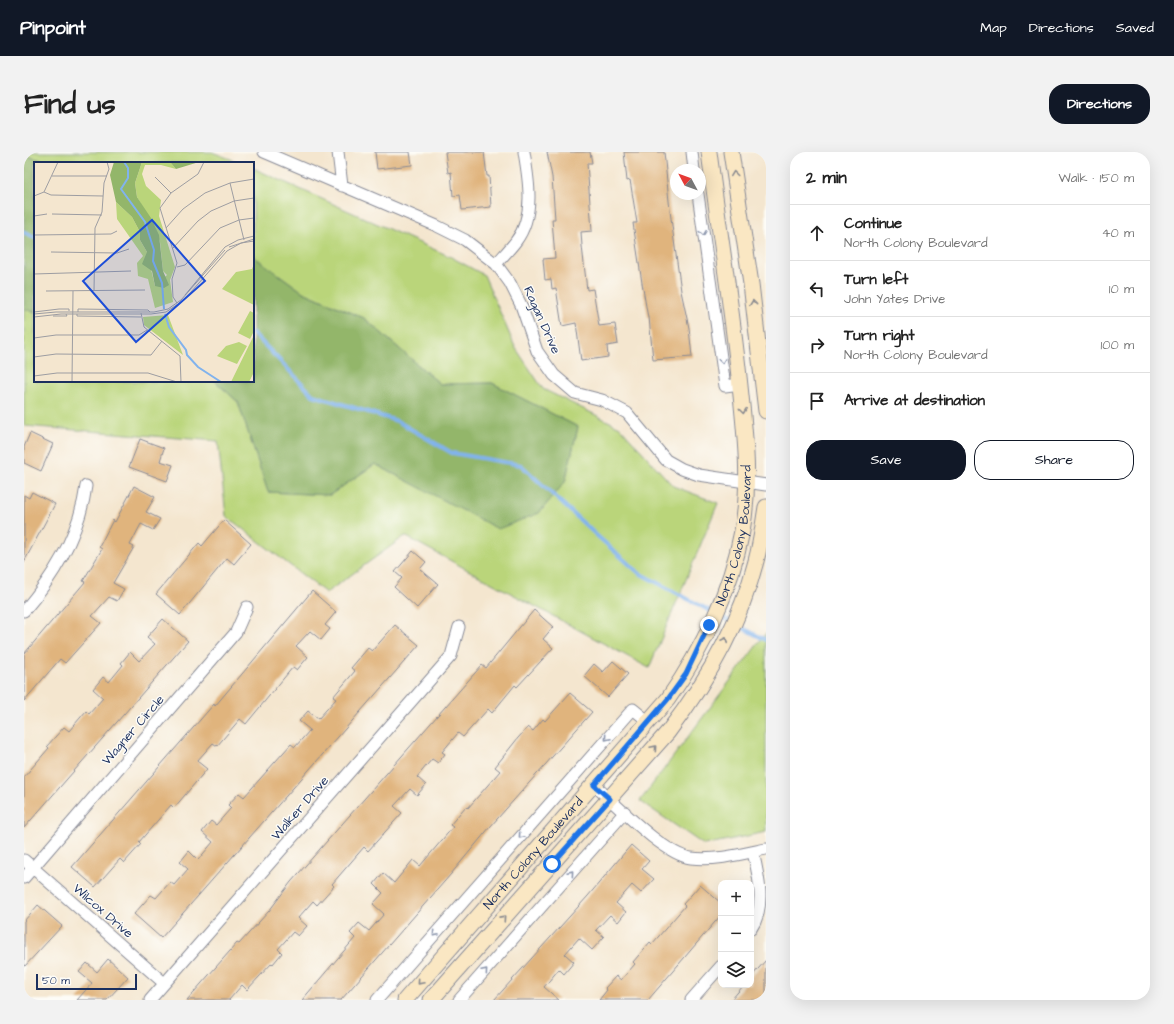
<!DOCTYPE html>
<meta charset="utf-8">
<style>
body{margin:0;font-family:"Architects Daughter",sans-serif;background:#f2f2f2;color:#222}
.controls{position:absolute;right:12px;bottom:12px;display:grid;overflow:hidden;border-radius:8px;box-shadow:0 4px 16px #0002}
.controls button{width:36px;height:36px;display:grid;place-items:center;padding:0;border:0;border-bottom:1px solid #e0e0e0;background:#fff;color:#222;font:20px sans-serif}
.compass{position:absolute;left:646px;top:12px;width:36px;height:36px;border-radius:50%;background:#fff;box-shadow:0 4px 16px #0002;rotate:311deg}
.scale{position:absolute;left:12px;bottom:10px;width:101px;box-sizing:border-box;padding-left:4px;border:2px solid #1b2f5e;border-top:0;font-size:11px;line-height:14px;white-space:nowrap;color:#1b2f5e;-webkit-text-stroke:3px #fdfcf7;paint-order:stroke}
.stop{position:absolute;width:12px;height:12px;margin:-9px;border:3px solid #1a73e8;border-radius:50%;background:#fff}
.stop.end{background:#1a73e8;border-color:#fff;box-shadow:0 1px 4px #0008}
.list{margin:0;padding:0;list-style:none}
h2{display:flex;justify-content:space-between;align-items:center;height:52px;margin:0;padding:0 16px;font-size:17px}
h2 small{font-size:13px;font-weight:400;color:#767676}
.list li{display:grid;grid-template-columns:26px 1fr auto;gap:12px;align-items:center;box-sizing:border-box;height:56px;padding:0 16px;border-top:1px solid #e0e0e0}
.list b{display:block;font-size:15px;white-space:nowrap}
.list p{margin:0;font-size:13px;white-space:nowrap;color:#767676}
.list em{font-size:13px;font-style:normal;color:#767676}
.actions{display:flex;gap:8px;padding:12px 16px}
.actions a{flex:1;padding:9px 0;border:1px solid #111827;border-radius:16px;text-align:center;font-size:14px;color:#111827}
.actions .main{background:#111827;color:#fff}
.icon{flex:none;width:22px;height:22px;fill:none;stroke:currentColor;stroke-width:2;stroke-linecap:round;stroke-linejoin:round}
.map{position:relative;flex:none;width:742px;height:848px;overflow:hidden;border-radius:16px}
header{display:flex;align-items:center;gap:24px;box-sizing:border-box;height:56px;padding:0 20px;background:#111827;color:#fff}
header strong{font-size:19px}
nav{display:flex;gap:22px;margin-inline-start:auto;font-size:14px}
.intro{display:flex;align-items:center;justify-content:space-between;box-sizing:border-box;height:96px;padding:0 24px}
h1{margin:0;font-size:28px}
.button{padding:10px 18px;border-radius:16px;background:#111827;color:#fff;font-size:14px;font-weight:700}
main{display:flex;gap:24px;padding:0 24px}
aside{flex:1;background:#fff;border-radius:16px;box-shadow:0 4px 16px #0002}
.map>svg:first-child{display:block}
.green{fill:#bad57a;stroke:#6a826c}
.forest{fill:#93b66a;stroke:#577264}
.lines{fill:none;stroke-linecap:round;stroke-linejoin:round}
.stream{stroke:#81b3ed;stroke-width:4}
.building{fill:#e0b47d}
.minor-casing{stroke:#888a96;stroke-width:13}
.secondary-casing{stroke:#888a96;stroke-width:17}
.minor{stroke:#fff;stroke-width:11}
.secondary{stroke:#fae7c3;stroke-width:15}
.oneway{stroke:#8a8b90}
.oneway2{stroke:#8d97ae}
.route{stroke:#1a73e8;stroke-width:5}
.labels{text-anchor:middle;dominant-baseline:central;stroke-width:3;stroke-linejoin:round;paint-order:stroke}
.street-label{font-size:13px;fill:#1b2f5e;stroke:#fdfcf7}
.inset-river{fill:none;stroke:#81b3ed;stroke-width:2}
.inset-road{fill:none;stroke:#9d9da2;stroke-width:1}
.view{fill:#1d4ed8;fill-opacity:0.15;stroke:#1d4ed8;stroke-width:2}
.inset-edge{fill:none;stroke:#1b2f5e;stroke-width:2}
</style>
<header>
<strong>Pinpoint</strong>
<nav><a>Map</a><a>Directions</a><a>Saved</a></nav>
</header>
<div class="intro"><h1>Find us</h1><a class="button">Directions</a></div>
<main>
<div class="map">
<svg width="742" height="848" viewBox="0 0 742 848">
<rect width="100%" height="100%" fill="#fdfcf7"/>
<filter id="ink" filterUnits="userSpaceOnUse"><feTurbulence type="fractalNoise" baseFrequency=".025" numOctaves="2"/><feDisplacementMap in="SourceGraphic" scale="8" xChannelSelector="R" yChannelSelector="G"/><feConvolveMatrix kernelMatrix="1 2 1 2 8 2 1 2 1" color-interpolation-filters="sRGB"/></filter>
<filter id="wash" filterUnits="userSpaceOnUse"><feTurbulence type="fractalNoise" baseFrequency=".012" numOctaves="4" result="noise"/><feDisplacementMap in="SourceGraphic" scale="16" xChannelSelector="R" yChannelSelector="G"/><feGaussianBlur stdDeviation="0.9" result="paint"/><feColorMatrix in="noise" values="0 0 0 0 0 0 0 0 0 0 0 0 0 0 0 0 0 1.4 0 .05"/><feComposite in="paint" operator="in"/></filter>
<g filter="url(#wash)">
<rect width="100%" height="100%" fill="#f4e6cf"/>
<!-- green -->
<path class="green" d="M0 0H188L217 11H27L0 3Z
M229 16 427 105 460 123 491 195 519 237 596 275 649 334 694 351 625 516 381 384 302 441 202 364 194 289 0 274V156L11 161V229H191L214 250 244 340 306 343 351 312 474 376 515 361 541 330 554 275 468 231 416 232 340 166 279 140 229 104Z
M742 481V680L680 693 616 649Z"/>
<!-- forest -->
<path class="forest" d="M0 3 27 11H11V161L0 156Z
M229 104 279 140 340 166 416 232 468 231 554 275 541 330 515 361 474 377 351 312 306 343 244 340 214 250 191 229H229Z"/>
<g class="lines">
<!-- stream -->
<path class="stream" d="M0 80 11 86
M229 181 289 243 373 269 428 301 497 313 571 382 615 421 707 470
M713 473 742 488"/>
</g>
<g id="blocks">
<!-- building -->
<path class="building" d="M351 0H386L388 13 353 17Z
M421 0H460L463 24H465L467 55 438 58 436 43 429 44 427 20 424 21Z
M523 0H566L568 11H563L568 79 557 80 558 94 563 138 569 137 575 174 591 172 594 192 583 194 584 205 557 209 552 171 538 174 532 136 528 137 527 127 521 128 519 107 531 106 528 67H531L528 25Z
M600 0H640L646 59 657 139 665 176 668 205 629 208 625 165 624 166 618 131 609 71H613L606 28 603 29Z
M6 281 29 292 17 319 0 311V295Z
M116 287 140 296 136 309 149 313 143 329 105 315Z
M110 334 131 345 122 360 136 367 129 378 117 372 106 393 110 395 89 431 100 437 93 449 85 445 68 464 77 471 41 511 36 507 0 549V502L61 430 59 429 78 397 75 395 89 368 91 370Z
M8 340 31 352 0 410V343L5 346Z
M200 368 227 392 210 412 203 406 156 463 132 442 175 391 178 394Z
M389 399 402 410 396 417 414 432 393 456 370 435 378 426 371 420Z
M288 439 312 460 301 473 306 477 297 488 286 479 272 494 284 505 273 518 269 515 222 572 216 567 193 594 189 591 173 609 183 617 150 656 147 653 115 690 117 692 100 711 96 707 71 735 48 715 190 552 191 554Z
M510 458 529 475 519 487 529 496 493 535 491 533 468 561 464 557 439 585 434 581 418 600 421 602 414 611 408 607 393 625 402 633 393 643 386 637 370 654 378 661 344 699 340 695 308 732 310 734 293 753 289 749 274 766 283 774 274 784 269 780 254 797 258 801 249 812 248 811 223 838 218 833 205 848H163L213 791 215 792 245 759 267 730 458 513 462 516Z
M139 467 164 489 0 676V625L25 596 23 594 40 575 45 579 62 559 65 562 79 546 69 537 79 525 85 530 99 513 97 511 106 500 115 509 131 492 123 485Z
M371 473 395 493 137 786 110 762 127 743 132 746 146 730 150 733 164 717 156 710 165 699 174 708 189 690 178 680 187 669 192 673 207 656 204 653 215 641 220 645 267 592 271 595 286 578 275 569 284 559 294 567 312 547 309 545 331 519 327 516 344 496 348 499Z
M589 509 604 522 584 545 560 524 570 512 579 520Z
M546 541 568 560 466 675 427 722 317 848H278L331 786 326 781 335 771 345 779 360 762 349 752 359 741 350 732 359 721 370 731 389 708 396 714 429 675 426 673 442 654 444 656 476 619 471 615 494 586 504 575 509 579 519 567 521 569Z
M607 693 625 709 618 717 630 727 617 741 608 733 592 751 602 760 594 770 586 763 572 778 580 785 568 798 555 786 541 802 550 810 540 822 535 817 520 835 535 848H470L564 744Z
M676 733 697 751V763L624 848H575L583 838 581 836 592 824 597 828 611 812 609 810 626 790 628 792 661 754 659 752Z
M14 753 38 774 0 815V769Z
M84 807 104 825 83 848H53L68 831 55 820 63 811 73 820Z
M742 808V848H707L720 833H727V825Z"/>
</g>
</g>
<g filter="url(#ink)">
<use href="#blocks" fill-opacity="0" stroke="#888a96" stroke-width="1"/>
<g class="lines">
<!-- minor casing -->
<g class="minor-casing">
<path id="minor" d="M240 0 413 74 441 88 472 112 486 131 497 153 513 199 530 223 551 241 578 248 603 261 642 308 658 317 675 323 742 333
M314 0 318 34
M668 0 670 18
M674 42 701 234 716 232
M472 112C478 105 486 97 492 89 511 64 505 29 500 0
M0 459C30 424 56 380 62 334
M570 633C592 652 639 702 667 706 691 709 718 702 742 697
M0 708 140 831
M0 726 212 480 223 455
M727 777C742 755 735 725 729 700
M126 848 427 504 435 475
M353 848 609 557 625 570
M435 848 601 660
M667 848 697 814"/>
</g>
<!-- secondary casing -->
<g class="secondary-casing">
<g id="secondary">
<path d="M707 0 727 132 742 259"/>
<path id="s1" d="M381 848 644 547C679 497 707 438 718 379 727 331 721 282 716 234 708 156 695 78 685 0"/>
<path d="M407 848 644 580C683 529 716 472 732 409 737 391 739 373 742 355"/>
</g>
</g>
<!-- minor -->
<use href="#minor" class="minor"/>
<!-- secondary -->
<use href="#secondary" class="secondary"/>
</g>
<!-- one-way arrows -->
<defs><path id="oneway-chevron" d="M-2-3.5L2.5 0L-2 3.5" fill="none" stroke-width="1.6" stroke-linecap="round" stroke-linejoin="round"/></defs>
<g class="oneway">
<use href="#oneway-chevron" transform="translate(710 22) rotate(-98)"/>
<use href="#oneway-chevron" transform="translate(729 151) rotate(-96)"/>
<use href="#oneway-chevron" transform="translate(719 259) rotate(83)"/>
<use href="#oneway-chevron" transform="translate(701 488) rotate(-63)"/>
<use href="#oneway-chevron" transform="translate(630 596) rotate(-49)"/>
<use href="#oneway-chevron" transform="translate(479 766) rotate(-48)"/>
<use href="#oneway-chevron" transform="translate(396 830) rotate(131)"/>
</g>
<g class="oneway2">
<use href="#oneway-chevron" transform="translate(679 81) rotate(82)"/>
<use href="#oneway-chevron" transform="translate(698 209) rotate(82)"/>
<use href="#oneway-chevron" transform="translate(583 586) rotate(131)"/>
<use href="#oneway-chevron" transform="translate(497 684) rotate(131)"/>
<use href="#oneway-chevron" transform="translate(547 721) rotate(-49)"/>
<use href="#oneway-chevron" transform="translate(411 782) rotate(131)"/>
<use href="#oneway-chevron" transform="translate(461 819) rotate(-49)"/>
</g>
</g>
<g class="lines" filter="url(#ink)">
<!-- route -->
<path class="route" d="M528 712 586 647 570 633 644 547 662 522 685 473"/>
</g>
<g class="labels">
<!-- street labels -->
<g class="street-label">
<text transform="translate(518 168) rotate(66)">Ragan Drive</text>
<text stroke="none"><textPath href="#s1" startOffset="579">North Colony Boulevard</textPath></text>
<text transform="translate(109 578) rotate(-49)">Wagner Circle</text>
<text transform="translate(276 656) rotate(-49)">Walker Drive</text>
<text stroke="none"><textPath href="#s1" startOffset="195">North Colony Boulevard</textPath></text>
<text transform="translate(79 759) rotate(41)">Wilcox Drive</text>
</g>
</g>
<!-- overview -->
<g transform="translate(10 10)">
<rect width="220" height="220" fill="#f4e6cf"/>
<path d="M108 0H136L142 7 127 3H111L108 12 112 24 127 38 125 54 141 105 136 118 139 140 121 146 114 117 104 114 103 101 109 94 83 57 82 40 98 55 106 70V78L113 90 121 124 133 113 129 109 126 80 121 65 103 35 101 21ZM220 102V143L188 127 202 110 218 107ZM216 149 220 151V169L216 177 204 171ZM134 153 149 193 110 163 109 155ZM220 173V210L215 220H197ZM205 180 213 184 203 202 183 194 192 184Z" fill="#bad57a"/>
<path d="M80 0H108L101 21 103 35 117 56 125 73 129 109 135 123 130 126 121 124 118 109 108 102 113 90 106 78V70L98 55 82 40 76 13ZM136 0H165L142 7Z" fill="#93b66a"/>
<path class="inset-river" d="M90 0 94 6V16L87 27 111 60 120 88 119 99 128 121 130 147M131 152 135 165 152 188 153 193 164 205 187 220"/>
<path class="inset-road" d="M18 14H73M121 15 137 31M196 21 210 78M10 30 17 33 69 34M0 34 10 30 24 0M18 52 68 53M0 54 13 52M132 66 149 47 171 31 196 21 220 17M0 73 77 72 83 69M195 85 220 77M139 86 164 59 177 49 200 39 220 36M17 90 83 91 95 87M143 105 151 103 186 66 205 58 220 56M0 112 97 109M12 129 111 128M60 129 61 66 68 50 70 21 75 7 73 0M151 133 191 85 204 78 220 74M143 141 139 135 138 117 143 101 126 46 137 31 164 12 170 0M0 150 25 147H35V149M44 150V147L114 148 116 150M107 151 110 165 146 194 147 220M0 152 22 150H120L134 147 147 138 191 88M43 152V154L107 155M19 154H33L32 152M0 155 27 152H117L132 150 150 138 193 89 207 81 220 79M0 176 22 173H105L113 168M0 195 22 192 117 193 128 179M0 214 23 211H114L143 220M38 220 39 129"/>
<path class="view" d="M118 58 171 119 102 180 49 119Z"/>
<rect width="220" height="220" class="inset-edge"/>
</g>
</svg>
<div class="controls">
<button>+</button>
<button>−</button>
<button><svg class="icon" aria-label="layers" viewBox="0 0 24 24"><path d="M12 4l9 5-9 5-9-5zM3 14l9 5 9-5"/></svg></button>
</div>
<svg class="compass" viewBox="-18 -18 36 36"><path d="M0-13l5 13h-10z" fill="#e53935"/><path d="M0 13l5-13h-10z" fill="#767676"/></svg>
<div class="scale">50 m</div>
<div class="stop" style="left:528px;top:712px"></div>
<div class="stop end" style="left:685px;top:473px"></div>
</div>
<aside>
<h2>2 min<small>Walk · 150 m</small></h2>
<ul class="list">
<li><svg class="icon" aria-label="ahead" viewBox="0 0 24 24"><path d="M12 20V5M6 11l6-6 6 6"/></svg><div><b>Continue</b><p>North Colony Boulevard</p></div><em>40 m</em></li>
<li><svg class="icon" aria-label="left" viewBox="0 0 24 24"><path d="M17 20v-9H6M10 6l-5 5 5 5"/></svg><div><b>Turn left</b><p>John Yates Drive</p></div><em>10 m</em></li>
<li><svg class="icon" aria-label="right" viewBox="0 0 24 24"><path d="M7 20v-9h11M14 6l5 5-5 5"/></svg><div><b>Turn right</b><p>North Colony Boulevard</p></div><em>100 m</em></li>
<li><svg class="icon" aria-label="arrive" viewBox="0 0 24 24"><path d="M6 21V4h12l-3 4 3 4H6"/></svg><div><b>Arrive at destination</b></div></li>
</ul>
<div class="actions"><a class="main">Save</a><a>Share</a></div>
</aside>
</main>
